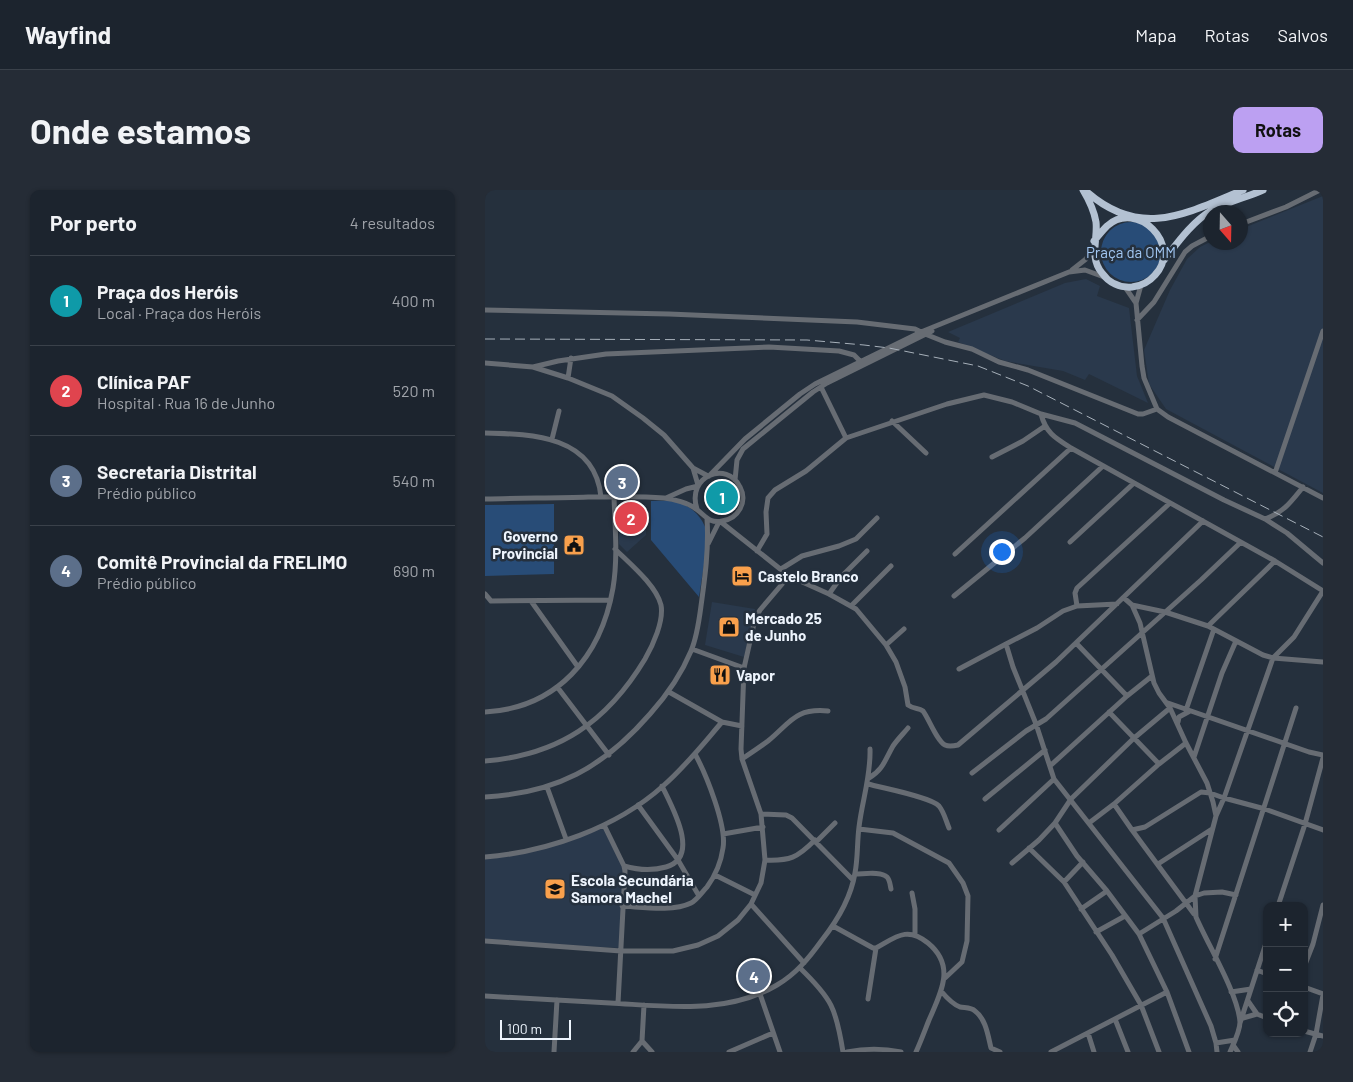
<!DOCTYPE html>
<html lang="pt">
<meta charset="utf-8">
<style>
body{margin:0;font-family:Barlow,sans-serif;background:#252c36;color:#f1f3f6}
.controls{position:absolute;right:15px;bottom:15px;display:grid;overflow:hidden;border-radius:10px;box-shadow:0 1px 4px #0004}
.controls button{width:45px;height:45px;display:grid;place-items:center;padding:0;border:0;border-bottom:1px solid #3a414a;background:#1c242e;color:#f1f3f6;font:25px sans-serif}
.compass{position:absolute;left:718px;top:15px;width:45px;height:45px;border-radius:50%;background:#1c242e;box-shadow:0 1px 4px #0004;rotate:160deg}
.scale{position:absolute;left:15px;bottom:12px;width:71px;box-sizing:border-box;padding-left:5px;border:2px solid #edf4fd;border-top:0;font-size:14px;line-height:18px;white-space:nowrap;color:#edf4fd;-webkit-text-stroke:4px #25303d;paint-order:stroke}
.you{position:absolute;left:516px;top:361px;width:18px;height:18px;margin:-12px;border:4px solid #fff;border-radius:50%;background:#1a73e8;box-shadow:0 0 0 8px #1a73e833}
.badge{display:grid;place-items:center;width:32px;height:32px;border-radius:50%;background:#bca0f2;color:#fff;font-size:16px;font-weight:700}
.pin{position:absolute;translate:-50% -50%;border:2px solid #fff;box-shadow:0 1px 5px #0006}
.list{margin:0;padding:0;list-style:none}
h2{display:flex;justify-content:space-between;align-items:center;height:65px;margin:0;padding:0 20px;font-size:21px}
h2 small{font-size:16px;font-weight:400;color:#a0a4aa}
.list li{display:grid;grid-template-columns:32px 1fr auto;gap:15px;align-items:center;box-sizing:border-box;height:90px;padding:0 20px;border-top:1px solid #3a414a}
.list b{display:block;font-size:19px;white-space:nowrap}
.list p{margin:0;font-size:16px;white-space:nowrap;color:#a0a4aa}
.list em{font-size:16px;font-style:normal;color:#a0a4aa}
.icon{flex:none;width:28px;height:28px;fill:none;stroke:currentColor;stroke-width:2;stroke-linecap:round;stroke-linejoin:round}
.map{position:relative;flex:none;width:838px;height:862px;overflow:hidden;border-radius:10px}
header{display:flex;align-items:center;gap:30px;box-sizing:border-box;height:70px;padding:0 25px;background:#1c242e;border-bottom:1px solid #3a414a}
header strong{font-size:24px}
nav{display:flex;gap:28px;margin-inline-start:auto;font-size:18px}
.intro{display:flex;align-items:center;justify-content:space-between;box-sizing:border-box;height:120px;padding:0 30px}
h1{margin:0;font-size:35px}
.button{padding:12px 22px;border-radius:10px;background:#bca0f2;color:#111;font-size:18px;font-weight:700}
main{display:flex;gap:30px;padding:0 30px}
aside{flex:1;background:#1c242e;border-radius:10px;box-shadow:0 1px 4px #0004}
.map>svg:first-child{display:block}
.built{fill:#2a394c}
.green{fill:#284c77}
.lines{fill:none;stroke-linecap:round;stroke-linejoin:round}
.minor{stroke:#676c73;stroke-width:5}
.highway{stroke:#b3c1d2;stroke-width:7}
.rail{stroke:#a7b0ba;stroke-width:1;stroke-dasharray:10 5;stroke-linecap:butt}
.labels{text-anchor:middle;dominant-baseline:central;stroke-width:5;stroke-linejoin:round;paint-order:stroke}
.park-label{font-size:15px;fill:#a2c7f3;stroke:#25303d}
.poi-label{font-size:15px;font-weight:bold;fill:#edf4fd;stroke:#25303d;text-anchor:start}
</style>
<header>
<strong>Wayfind</strong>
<nav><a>Mapa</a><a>Rotas</a><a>Salvos</a></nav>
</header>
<div class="intro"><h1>Onde estamos</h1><a class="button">Rotas</a></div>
<main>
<aside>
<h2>Por perto<small>4 resultados</small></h2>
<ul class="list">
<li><span class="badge" style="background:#0f9aa8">1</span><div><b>Praça dos Heróis</b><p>Local · Praça dos Heróis</p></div><em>400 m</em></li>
<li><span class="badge" style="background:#e0444e">2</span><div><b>Clínica PAF</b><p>Hospital · Rua 16 de Junho</p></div><em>520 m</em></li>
<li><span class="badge" style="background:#5c6f8a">3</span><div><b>Secretaria Distrital</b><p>Prédio público</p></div><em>540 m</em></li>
<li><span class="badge" style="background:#5c6f8a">4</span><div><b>Comitê Provincial da FRELIMO</b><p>Prédio público</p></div><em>690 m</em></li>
</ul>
</aside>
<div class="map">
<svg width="838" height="862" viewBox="0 0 838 862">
<rect width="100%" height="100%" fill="#25303d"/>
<!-- built -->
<path class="built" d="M838 6V303L681 219 664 194 659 160 685 100 702 69 715 57 725 52H756V39Z
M601 89 615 96 612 106 644 118 652 186 663 213 604 184 600 190 578 181 520 171 473 152 475 148 463 142 580 93Z
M134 315H161V345L142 362 134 354Z
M227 412 270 419 259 467 220 455Z
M118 636 139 676 135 758 0 751V667L47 660Z"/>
<!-- green -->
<path class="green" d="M616 62a30 30 0 1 1 60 0a30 30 0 1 1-60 0Z
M166 311C175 311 186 310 195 313 210 318 222 333 223 349L214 407 166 350Z
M69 314V384L0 386V315Z"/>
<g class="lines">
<!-- minor -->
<path class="minor" d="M756 34 801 17 835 0
M587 80 601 69 609 56
M656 95 651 113 657 176 659 188 672 219 683 227 838 308
M640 97 651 113
M0 120 184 124 372 132 430 139 436 142
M652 130 669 112 700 62 707 56 726 46
M440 144 460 152 487 159 514 172 543 180 653 224H658L672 219
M0 173 48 177 83 188 127 206 158 228 179 245 208 278 223 286
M48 177 73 171 121 164 284 157 354 161 369 165 375 171
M83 188 86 168
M336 197 361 248
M556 224 590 233 739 310 780 329 802 343 838 373
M407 231 441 263
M0 243C48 244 110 246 116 307
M67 249 74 221
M507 267 538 251 560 236
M208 278 213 295
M790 283 838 141
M224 286 260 249 315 204 330 194 436 142 584 82 600 80 619 87
M250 290 252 270 258 259 328 202 342 193 447 141
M181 308 201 299 213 296
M0 309C34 308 69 308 103 307 128 307 154 306 179 308 188 309 204 313 211 319 220 325 224 334 237 331 253 329 263 312 255 297 242 270 201 286 212 319
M780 329C799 322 805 313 818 297
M236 332 304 386 344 404 371 419 401 455 411 472 420 497 423 515C430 520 433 517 438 521 444 529 452 551 460 555 464 557 469 556 473 555L571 472 718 331
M585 352 649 293
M223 354 234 332
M272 361 282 344 281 322 283 308 290 300 321 281 361 248 462 214 499 205 527 212 556 224C561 243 570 248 586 258L790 371 838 401
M470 364 586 258
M296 379 317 366 354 356 371 349 392 328
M0 404 6 411 125 410
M344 404 356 387 382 361
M469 406 540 348 618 276
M639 408 647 415 655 433 669 493 674 503 685 518 701 553 722 593 728 612 731 626 710 706 711 727C723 755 753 804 755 832 755 841 749 853 745 862
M46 411 93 477
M632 414 592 416 578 421 552 438 521 454 528 477 551 534 569 589 678 728 726 836 731 853 732 862
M647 415 680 422 723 436 778 465 788 468 838 472
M366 416 406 376
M592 416 590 403 592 398 685 313
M723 436 790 371
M591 453 642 506
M401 455 419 439
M259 478 270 429 275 420 304 386
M474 479 521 454
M73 498 124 565
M184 502 237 532 257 536
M683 513 824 562 838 565
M685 518 648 549 586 609 570 633 592 666 622 701 654 744 682 802 704 862
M701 520 729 439
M0 522C72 518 116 467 128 398 133 368 130 337 129 307
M624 522 674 574
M693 532 694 527 705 521
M701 553 674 574 629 614 647 640 660 637 716 602 725 603 739 608 780 619 838 640
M709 567 737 483 751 451
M257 569C266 563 275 557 283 551 306 532 310 518 343 521
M0 571C74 565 122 532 160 469 168 455 179 431 176 415 171 395 144 373 130 359
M565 576 642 506 667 486
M487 583 541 541 561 529 716 390 755 353
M384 588C398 580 400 570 408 556 412 550 418 544 423 538
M383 594C397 598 446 607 454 616 459 622 461 631 464 638
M62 597 81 649
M0 607C71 603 118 578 165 524 182 505 196 485 206 461 212 447 214 431 216 416 220 387 224 358 222 329
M500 609 560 560
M153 615 193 670 214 706
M276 624 301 625 307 628 368 690
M731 626 739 608 788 468 809 447 838 401
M604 633 629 614
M119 635 139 676 140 681 133 813
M374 639 408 643 464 673 478 693 483 706 482 751 477 772 460 788
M514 640 569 589
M647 640 709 724
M238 644 278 637
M331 652 350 633
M544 658 579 692 627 765 656 815 674 862
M0 667C62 662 131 638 178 596 200 577 218 554 237 532
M280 670C305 671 312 668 330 650
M527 673 554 650 570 633
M673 674 727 639
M139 676C153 680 167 681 181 677 216 667 187 617 177 596
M370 684C379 684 396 681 402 687 405 690 405 695 406 699
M230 685 270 705
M579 692 598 672
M427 703 430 719V745
M266 714 319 773
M137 716C157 717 188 722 206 713 212 710 217 702 222 697 230 686 236 672 238 658 242 636 221 584 210 564
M793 716 820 634 838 568
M596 719 622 701
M348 736 388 758H391C411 747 422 736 443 753 471 776 456 802 444 830 440 840 436 851 431 862
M611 742 640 726
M654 744 691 721 710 706 719 703 737 702 751 705
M0 751 136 761H188L213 755 233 746 253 730 266 714 276 693 280 670 276 624 257 569 256 559 259 478 207 459
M730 769 811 518
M819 777 828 754 838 715
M315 778C347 809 351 818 358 862
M772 780 782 784
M819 797 838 804
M456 801C461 807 467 814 475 817 480 818 486 817 490 821 501 829 503 846 506 858L515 862
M746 802 766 799
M275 804 295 862
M0 806C42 808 83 811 125 813 181 816 241 825 292 795 311 784 324 768 337 750 352 731 366 707 370 683 373 668 372 652 374 637 377 611 386 586 385 559
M383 809 391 758
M763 811 772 824
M758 828 772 824 782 828
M630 829 643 862
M755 833 782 750
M819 841 838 846
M603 843 609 862
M157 851 167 862
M731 853 750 850
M748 855 753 862
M69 862 72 810
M148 862 157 851 159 815
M244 862 288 843
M362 862C381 858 397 858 416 862
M566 862 682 802
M825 862 831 844 838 805"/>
<!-- highway -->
<path class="highway" d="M598 0C604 10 609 20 611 32 613 49 604 68 617 83 624 93 635 98 647 97 656 96 664 92 670 85 698 55 652 9 622 36 617 41 613 46 609 51
M602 2C656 49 700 24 758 0
M679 70C693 52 707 32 727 20 743 12 762 7 778 0"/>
<!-- rail -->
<path class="rail" d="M0 149 322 150 379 155 404 158 493 176 543 196 838 347"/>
</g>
<!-- icons -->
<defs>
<g id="civic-square" transform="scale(1.125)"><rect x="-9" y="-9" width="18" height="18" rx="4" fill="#f9a04c" stroke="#25303d"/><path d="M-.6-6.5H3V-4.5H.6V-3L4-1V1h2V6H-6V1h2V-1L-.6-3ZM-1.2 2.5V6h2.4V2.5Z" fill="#111"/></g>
<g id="hotel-square" transform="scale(1.125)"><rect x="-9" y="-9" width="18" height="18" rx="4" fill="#f9a04c" stroke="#25303d"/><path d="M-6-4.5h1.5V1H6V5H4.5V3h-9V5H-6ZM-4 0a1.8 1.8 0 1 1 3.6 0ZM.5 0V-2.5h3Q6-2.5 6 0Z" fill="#111"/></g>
<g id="shop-square" transform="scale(1.125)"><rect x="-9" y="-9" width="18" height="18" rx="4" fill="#f9a04c" stroke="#25303d"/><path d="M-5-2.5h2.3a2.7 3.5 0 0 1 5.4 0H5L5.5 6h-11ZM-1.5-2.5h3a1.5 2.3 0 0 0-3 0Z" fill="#111"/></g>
<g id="restaurant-square" transform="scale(1.125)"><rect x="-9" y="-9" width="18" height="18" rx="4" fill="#f9a04c" stroke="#25303d"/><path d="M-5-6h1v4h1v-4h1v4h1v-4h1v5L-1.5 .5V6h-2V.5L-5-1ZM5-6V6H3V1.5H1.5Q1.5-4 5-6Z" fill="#111"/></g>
<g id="school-square" transform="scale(1.125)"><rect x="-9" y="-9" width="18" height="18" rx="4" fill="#f9a04c" stroke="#25303d"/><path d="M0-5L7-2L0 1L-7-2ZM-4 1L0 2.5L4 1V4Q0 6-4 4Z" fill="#111"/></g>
</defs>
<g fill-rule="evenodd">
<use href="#civic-square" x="89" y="355"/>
<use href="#hotel-square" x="257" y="386"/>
<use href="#shop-square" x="244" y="437"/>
<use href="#restaurant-square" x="235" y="485"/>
<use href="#school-square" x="70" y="699"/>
</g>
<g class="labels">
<!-- park labels -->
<g class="park-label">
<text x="646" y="62">Praça da OMM</text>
</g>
<!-- poi labels -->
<g class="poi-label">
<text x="73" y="346" text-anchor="end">Governo<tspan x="73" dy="17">Provincial</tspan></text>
<text x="273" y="386">Castelo Branco</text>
<text x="260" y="428">Mercado 25<tspan x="260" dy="17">de Junho</tspan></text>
<text x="251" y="485">Vapor</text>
<text x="86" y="690">Escola Secundária<tspan x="86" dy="17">Samora Machel</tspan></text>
</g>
</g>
</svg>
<div class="controls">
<button>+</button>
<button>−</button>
<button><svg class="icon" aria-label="locate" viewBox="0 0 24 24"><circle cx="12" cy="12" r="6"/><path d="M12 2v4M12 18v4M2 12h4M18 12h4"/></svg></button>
</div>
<svg class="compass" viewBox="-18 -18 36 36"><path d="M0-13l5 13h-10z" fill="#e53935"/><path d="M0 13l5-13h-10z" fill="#a0a4aa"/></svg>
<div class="scale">100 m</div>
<div class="you"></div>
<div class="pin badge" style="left:237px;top:307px;background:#0f9aa8">1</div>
<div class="pin badge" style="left:146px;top:328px;background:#e0444e">2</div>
<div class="pin badge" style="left:137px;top:292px;background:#5c6f8a">3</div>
<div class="pin badge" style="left:269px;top:786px;background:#5c6f8a">4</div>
</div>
</main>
